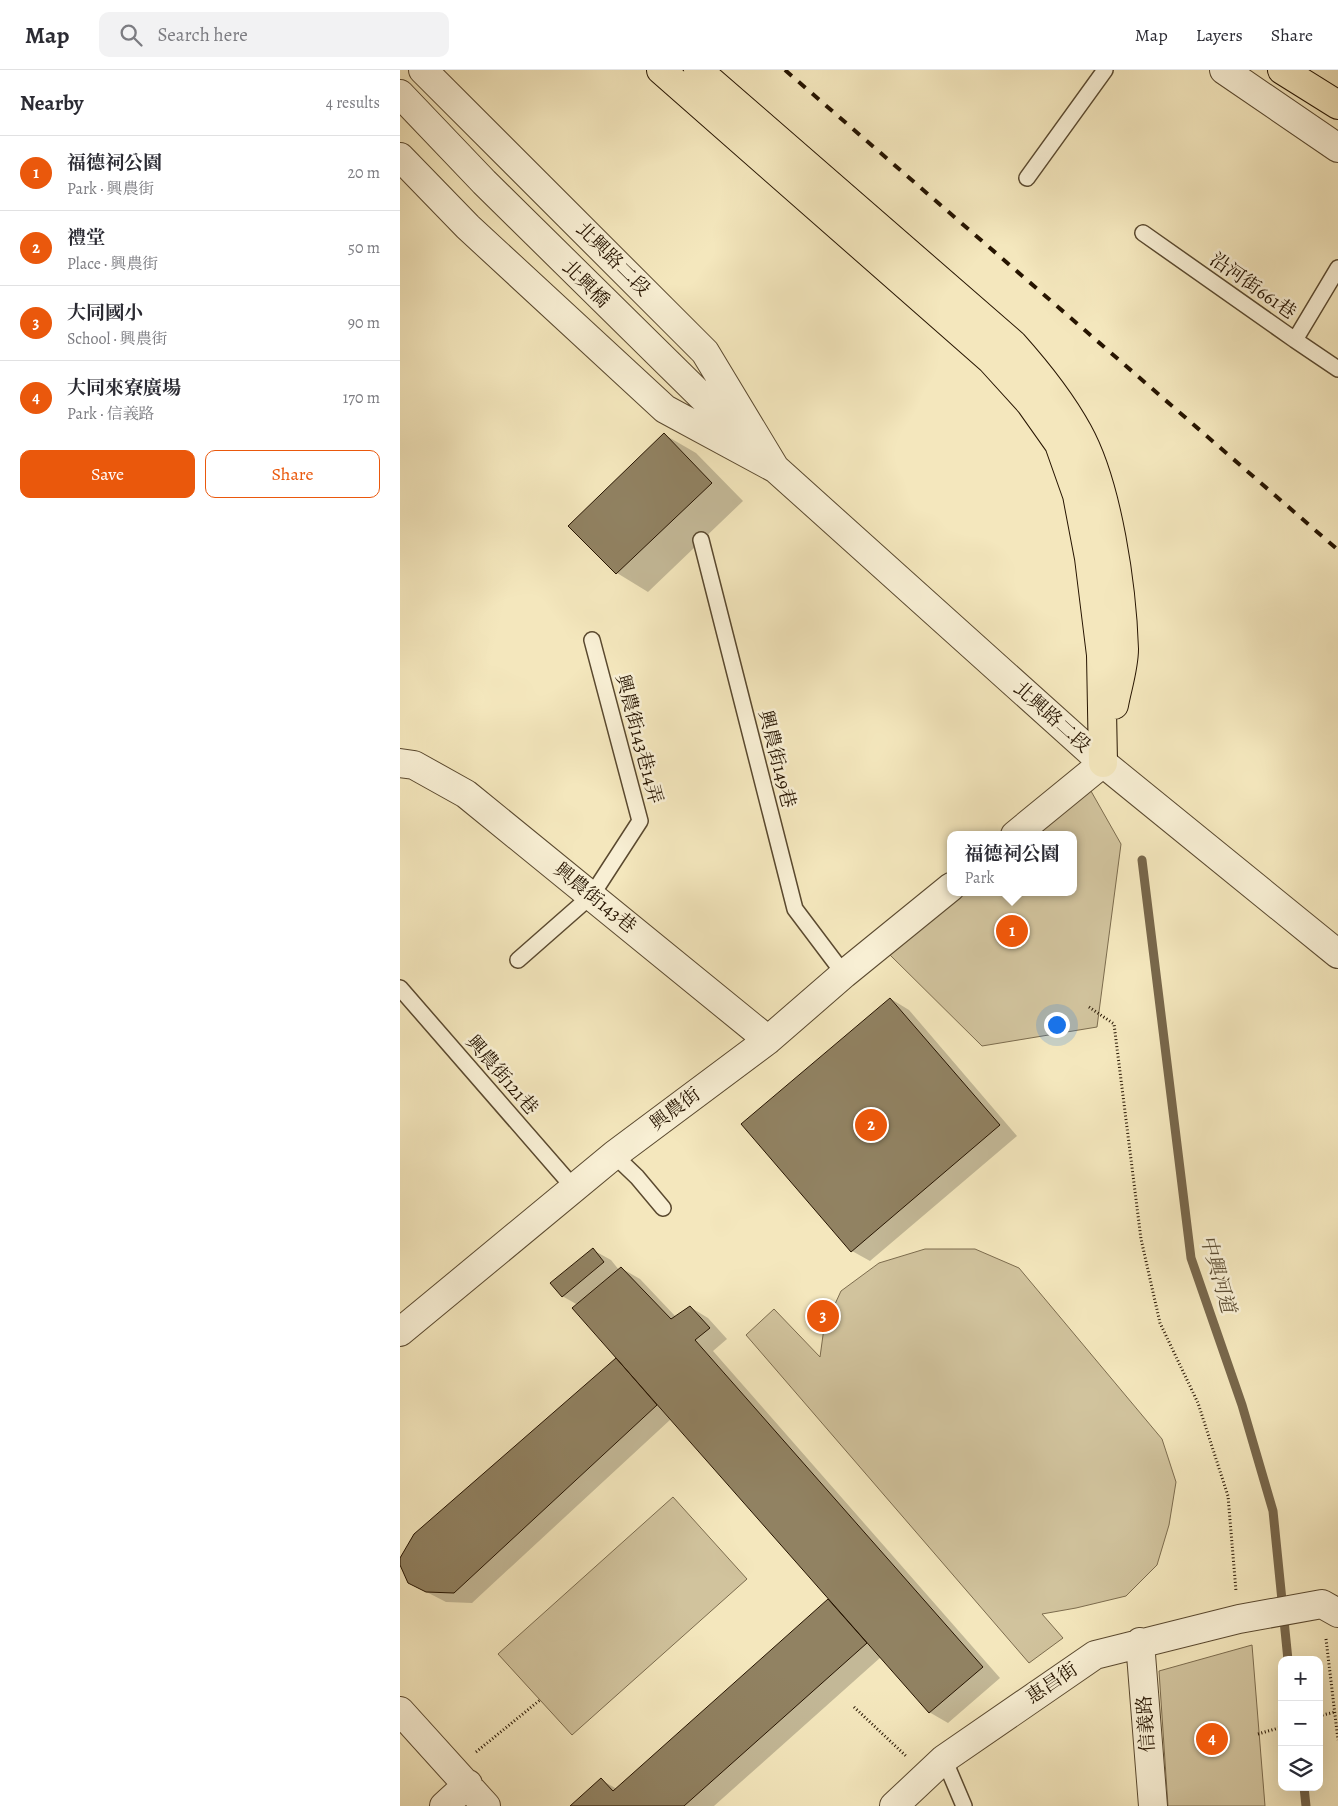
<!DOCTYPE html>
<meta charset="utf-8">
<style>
body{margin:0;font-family:Alegreya,"Noto Serif TC",serif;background:#f2f2f3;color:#2b2b33}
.controls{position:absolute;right:15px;bottom:15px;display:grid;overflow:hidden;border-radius:10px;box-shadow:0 5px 20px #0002}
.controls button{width:45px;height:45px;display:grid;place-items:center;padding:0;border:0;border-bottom:1px solid #e1e1e2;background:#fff;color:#2b2b33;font:25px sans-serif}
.you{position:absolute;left:656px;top:954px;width:18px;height:18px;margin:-12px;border:4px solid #fff;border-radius:50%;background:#1a73e8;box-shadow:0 0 0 8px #1a73e833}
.badge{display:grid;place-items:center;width:32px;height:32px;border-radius:50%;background:#ea580c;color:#fff;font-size:16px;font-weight:700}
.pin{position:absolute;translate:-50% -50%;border:2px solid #fff;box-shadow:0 1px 5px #0006}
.popup{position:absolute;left:547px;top:761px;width:130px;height:65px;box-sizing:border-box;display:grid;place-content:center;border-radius:10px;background:#fff;filter:drop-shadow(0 1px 4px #0005);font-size:16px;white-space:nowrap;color:#7c7c81}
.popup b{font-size:19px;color:#2b2b33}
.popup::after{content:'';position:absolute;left:50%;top:100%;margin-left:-10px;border:10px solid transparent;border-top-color:#fff}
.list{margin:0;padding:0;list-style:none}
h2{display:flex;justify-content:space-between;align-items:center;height:65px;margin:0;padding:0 20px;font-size:21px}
h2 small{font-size:16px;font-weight:400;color:#7c7c81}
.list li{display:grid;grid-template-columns:32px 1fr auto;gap:15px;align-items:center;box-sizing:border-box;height:75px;padding:0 20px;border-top:1px solid #e1e1e2}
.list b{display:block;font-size:19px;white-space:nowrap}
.list p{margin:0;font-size:16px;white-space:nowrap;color:#7c7c81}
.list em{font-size:16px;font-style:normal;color:#7c7c81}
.actions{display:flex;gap:10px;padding:15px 20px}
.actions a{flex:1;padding:11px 0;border:1px solid #ea580c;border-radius:10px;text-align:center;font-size:18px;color:#ea580c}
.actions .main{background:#ea580c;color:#fff}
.icon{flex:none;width:28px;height:28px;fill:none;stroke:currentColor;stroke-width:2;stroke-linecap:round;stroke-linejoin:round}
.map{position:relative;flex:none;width:938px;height:1736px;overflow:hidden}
header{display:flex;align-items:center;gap:30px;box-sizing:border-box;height:70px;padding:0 25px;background:#fff;border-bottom:1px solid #e1e1e2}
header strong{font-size:24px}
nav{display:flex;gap:28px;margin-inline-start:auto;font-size:18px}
.search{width:350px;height:45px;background:#f2f2f3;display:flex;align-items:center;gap:12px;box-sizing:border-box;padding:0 18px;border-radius:10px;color:#7c7c81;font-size:19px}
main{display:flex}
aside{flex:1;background:#fff}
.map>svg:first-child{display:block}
.green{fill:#d1c39d;stroke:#7c6c4e}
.shadow{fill:#0003}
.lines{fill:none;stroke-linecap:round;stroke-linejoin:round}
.stream{stroke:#78674b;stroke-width:9}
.building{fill:#918262;stroke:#261400}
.service-casing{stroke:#5a492f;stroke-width:18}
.minor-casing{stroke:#5a492f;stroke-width:30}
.tertiary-casing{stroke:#5a492f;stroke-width:30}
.trunk-casing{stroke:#261400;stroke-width:30}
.path{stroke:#261400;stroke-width:3;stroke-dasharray:1 2.5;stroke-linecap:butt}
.service{stroke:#f8efd4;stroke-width:15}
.minor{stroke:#f8efd4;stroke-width:28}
.tertiary{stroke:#f8efd4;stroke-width:28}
.trunk{stroke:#f4e7bd;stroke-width:28}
.rail{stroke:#261400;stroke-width:4;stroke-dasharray:9 9;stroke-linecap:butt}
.labels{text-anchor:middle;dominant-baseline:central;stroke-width:5;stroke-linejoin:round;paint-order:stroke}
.street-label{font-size:19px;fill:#261400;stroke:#f8efd4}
.water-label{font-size:20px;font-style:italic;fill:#5c4c32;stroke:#f8efd4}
</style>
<header>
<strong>Map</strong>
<div class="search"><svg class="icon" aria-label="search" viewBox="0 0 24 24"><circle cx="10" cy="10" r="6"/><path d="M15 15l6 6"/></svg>Search here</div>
<nav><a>Map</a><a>Layers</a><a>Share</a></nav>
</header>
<main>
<aside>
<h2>Nearby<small>4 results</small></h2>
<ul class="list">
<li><span class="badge">1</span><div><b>福德祠公園</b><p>Park · 興農街</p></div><em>20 m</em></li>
<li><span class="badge">2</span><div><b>禮堂</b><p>Place · 興農街</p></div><em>50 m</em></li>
<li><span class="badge">3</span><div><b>大同國小</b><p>School · 興農街</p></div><em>90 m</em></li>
<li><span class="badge">4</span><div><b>大同來寮廣場</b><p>Park · 信義路</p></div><em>170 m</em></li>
</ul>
<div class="actions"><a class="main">Save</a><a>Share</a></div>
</aside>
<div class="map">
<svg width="938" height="1736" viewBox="0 0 938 1736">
<rect width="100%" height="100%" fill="#f4e7bd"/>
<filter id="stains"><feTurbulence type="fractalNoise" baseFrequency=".004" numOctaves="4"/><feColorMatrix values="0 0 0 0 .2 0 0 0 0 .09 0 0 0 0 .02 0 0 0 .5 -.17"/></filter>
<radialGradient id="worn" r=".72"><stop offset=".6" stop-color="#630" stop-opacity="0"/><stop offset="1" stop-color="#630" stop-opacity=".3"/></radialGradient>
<!-- green -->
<path class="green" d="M683 707 721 774 697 957 582 976 489 884 556 822H673V765H619Z
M525 1179H575L619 1198 762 1369 776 1412 769 1455 757 1495 726 1526 676 1538 642 1544 663 1568 629 1593 346 1265 374 1239 420 1287 424 1258 441 1221 479 1193Z
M273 1427 347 1509 172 1665 98 1584Z
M852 1575 865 1736H768L759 1601Z"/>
<!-- shadow -->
<path class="shadow" d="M265 365 296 383 343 431 248 522 217 503Z
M491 929 509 940 617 1066 470 1191 452 1181Z
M193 1180 211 1190 219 1200 221 1198 240 1209 276 1247 290 1237 308 1248 327 1269 313 1281 600 1608 548 1653 529 1642 481 1587 314 1736H172L201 1710 217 1719 430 1529 271 1349 72 1533 46 1532 9 1513 0 1490 15 1465 218 1288 178 1235 162 1226Z"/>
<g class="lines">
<!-- stream -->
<path class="stream" d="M742 790 791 1188 842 1335 873 1441 888 1590
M904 1717 906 1736"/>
</g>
<!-- building -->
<path class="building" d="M264 363 312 413 216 504 168 456Z
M490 928 600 1055 451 1182 341 1054Z
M193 1178 204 1192 162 1227 150 1213Z
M221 1197 271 1249 290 1236 310 1258 295 1270 583 1597 529 1643 172 1238Z
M216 1288 257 1335 54 1523 26 1522 8 1513 0 1495V1488L14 1464Z
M428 1529 467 1573 284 1736H170L201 1708 213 1721Z"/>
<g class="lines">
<!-- service casing -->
<g class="service-casing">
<path id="service" d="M627 108 705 0
M743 163 895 270 938 198
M895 270 938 299
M301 470 395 839 444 904
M118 890 192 825 240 751 192 570
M0 918 174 1118
M214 1085 237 1107 263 1138
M544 1689 564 1736"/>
</g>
<!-- minor casing -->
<g class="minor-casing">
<path id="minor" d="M824 0 938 78
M0 693 14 695 66 724 368 970
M615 765 703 693
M0 1262 214 1085 368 970 444 904 551 817
M740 1572 753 1736
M0 1641 86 1736
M44 1736 68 1714
M494 1736 544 1689 695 1585 839 1549 922 1534 938 1543"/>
</g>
<!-- tertiary casing -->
<g class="tertiary-casing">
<path id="tertiary" d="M23 0 305 282 375 398
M0 24 84 112 350 374
M0 87 68 157 265 339 376 399 703 693 938 884"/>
</g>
<!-- trunk casing -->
<g class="trunk-casing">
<path id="trunk" d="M261 0 591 290 630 333 659 374 677 425 689 488 701 585 703 693
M298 0 613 274C638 302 660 329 678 362 708 416 722 518 724 579 724 597 717 618 714 635
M882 0 938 35"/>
</g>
<!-- path -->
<path class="path" d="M689 937 714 954 741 1169 760 1253 798 1333 828 1426 836 1521
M926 1569 938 1670
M454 1637 506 1686
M919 1646 935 1642
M858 1664 882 1657
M76 1682 140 1630"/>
<!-- service -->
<use href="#service" class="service"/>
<!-- minor -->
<use href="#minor" class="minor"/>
<!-- tertiary -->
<use href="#tertiary" class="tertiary"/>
<!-- trunk -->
<use href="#trunk" class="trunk"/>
<!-- rail -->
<path class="rail" d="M385 0 938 480"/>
</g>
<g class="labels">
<!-- street labels -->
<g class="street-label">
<text transform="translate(213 189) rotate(45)">北興路二段</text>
<text transform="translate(186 214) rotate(45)">北興橋</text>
<text transform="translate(853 216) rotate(35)">沿河街661巷</text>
<text transform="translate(652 647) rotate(42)">北興路二段</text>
<text transform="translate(239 669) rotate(75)">興農街143巷14弄</text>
<text transform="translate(377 689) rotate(76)">興農街149巷</text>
<text transform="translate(195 828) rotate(39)">興農街143巷</text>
<text transform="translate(102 1005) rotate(49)">興農街121巷</text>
<text transform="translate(275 1039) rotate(-37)">興農街</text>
<text transform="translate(652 1613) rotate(-34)">惠昌街</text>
<text transform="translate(746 1654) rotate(-94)">信義路</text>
</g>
<!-- water labels -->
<g class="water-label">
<text transform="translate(818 1204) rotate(74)">中興河道</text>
</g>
</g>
<rect width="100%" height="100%" filter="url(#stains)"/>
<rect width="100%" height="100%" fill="url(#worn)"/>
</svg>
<div class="controls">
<button>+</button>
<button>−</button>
<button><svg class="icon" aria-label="layers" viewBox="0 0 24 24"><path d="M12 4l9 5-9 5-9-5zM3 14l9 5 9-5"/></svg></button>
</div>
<div class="you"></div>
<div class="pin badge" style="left:612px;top:861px">1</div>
<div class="popup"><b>福德祠公園</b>Park</div>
<div class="pin badge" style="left:471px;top:1055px">2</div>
<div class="pin badge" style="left:423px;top:1246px">3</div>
<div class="pin badge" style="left:812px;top:1669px">4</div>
</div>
</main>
